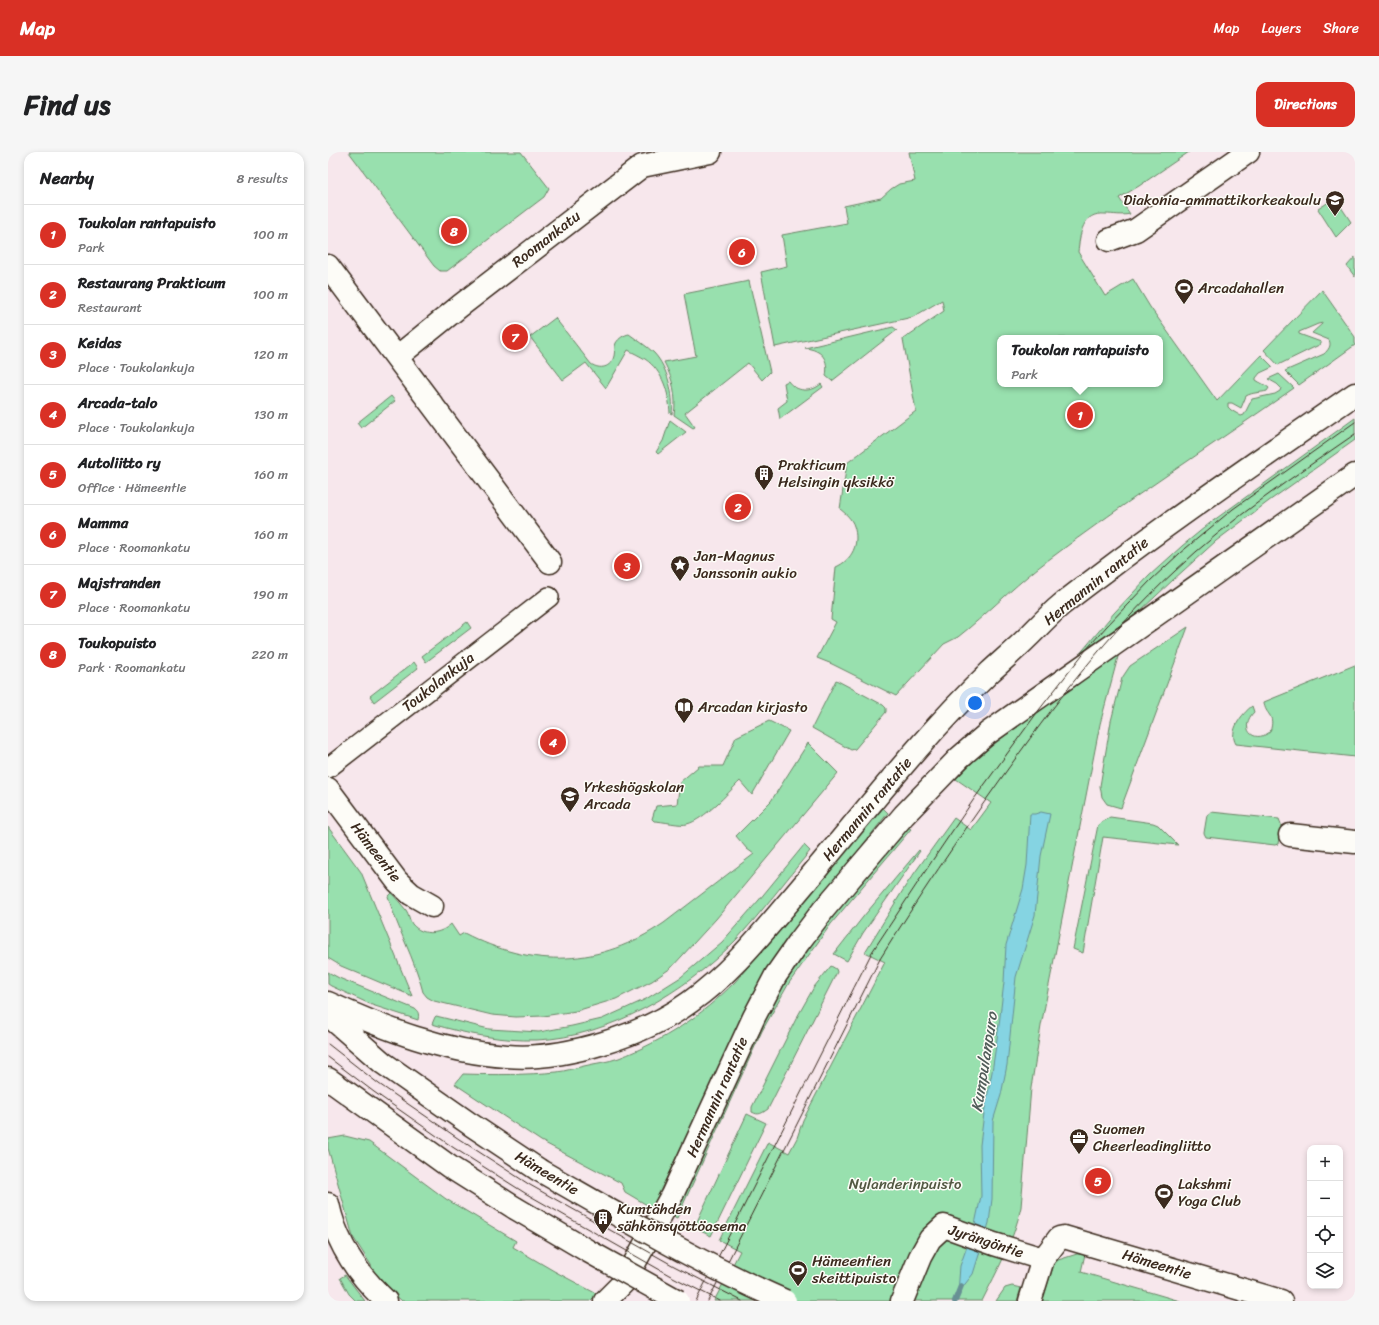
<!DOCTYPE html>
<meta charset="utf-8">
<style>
body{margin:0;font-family:Sriracha,sans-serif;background:#f6f6f6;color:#202124}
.controls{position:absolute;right:12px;bottom:12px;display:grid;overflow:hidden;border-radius:8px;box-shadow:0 2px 6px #0003}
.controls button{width:36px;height:36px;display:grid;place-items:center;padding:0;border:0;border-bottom:1px solid #e0e0e0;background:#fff;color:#202124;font:20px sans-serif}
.you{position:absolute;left:647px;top:551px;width:14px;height:14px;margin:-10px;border:3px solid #fff;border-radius:50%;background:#1a73e8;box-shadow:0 0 0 6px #1a73e833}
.badge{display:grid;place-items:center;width:26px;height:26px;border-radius:50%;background:#d93025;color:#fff;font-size:13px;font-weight:700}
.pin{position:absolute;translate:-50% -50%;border:2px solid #fff;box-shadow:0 1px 4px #0006}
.popup{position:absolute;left:669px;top:183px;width:166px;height:52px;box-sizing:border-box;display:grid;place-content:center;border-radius:8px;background:#fff;filter:drop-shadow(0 1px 3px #0005);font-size:13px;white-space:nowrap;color:#757577}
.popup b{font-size:15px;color:#202124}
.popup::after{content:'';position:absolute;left:50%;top:100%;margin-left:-8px;border:8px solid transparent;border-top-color:#fff}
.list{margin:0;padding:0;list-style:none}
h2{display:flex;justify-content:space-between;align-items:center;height:52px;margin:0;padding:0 16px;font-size:17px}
h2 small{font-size:13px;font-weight:400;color:#757577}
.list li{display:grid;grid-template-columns:26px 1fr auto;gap:12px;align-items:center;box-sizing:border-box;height:60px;padding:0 16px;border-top:1px solid #e0e0e0}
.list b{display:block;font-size:15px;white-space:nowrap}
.list p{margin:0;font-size:13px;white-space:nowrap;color:#757577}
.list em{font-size:13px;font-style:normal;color:#757577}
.icon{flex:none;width:22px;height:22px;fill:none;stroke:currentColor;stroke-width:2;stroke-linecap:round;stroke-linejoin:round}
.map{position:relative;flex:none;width:1027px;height:1149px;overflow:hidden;border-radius:12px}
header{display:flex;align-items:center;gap:24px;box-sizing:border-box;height:56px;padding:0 20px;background:#d93025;color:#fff}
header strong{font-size:19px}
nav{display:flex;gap:22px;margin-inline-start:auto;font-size:14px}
.intro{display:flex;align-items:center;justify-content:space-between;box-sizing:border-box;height:96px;padding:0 24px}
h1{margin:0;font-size:28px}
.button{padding:10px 18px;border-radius:12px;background:#d93025;color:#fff;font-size:14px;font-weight:700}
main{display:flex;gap:24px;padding:0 24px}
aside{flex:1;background:#fff;border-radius:12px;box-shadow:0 2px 6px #0003}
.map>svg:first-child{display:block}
.green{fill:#98e0ae;stroke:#6a8566;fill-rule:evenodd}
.water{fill:#85d4e2;stroke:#679094}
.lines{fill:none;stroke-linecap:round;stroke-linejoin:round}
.stream{stroke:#679094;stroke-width:6}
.pedestrian-casing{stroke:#3b2a1e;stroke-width:22}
.minor-casing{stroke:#3b2a1e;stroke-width:25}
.primary-casing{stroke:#3b2a1e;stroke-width:25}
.pedestrian{stroke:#fdfcf7;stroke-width:19}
.minor{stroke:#fdfcf7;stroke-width:22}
.primary{stroke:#fdfcf7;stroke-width:22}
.tram{stroke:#3b2a1e;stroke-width:1}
.primary-bridge-casing{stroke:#3b2a1e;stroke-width:25;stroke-linecap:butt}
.primary-bridge{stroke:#fdfcf7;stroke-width:22}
.labels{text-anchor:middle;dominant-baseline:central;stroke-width:3;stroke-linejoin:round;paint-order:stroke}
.poi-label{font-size:15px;fill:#3b2a1e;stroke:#fdfcf7;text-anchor:start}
.street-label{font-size:15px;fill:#3b2a1e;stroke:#fdfcf7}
.park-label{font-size:15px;fill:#525842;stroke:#fdfcf7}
.water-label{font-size:16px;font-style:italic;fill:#515d59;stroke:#fdfcf7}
</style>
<header>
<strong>Map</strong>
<nav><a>Map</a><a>Layers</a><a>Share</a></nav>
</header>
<div class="intro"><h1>Find us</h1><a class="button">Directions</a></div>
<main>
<aside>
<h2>Nearby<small>8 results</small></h2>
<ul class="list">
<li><span class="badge">1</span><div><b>Toukolan rantapuisto</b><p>Park</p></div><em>100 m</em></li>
<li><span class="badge">2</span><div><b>Restaurang Prakticum</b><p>Restaurant</p></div><em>100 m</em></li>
<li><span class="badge">3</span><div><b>Keidas</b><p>Place · Toukolankuja</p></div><em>120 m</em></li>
<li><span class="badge">4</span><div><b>Arcada-talo</b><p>Place · Toukolankuja</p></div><em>130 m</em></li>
<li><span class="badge">5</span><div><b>Autoliitto ry</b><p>Office · Hämeentie</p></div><em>160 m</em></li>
<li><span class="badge">6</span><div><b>Mamma</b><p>Place · Roomankatu</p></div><em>160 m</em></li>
<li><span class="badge">7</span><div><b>Majstranden</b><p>Place · Roomankatu</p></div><em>190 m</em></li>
<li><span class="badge">8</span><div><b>Toukopuisto</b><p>Park · Roomankatu</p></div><em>220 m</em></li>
</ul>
</aside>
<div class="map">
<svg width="1027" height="1149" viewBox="0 0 1027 1149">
<rect width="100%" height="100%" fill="#f7e7ec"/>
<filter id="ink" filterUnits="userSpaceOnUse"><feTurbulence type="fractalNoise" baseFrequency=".025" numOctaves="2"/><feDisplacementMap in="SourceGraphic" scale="8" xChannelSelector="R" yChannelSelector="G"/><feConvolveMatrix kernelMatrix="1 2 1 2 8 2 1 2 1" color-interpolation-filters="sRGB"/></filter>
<g filter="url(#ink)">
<!-- green -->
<path class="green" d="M21 0H193L221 36 216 45 119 119H112L106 114Z
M581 0H861L811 34 791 46 802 62C794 64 786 62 777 62 754 60 752 82 750 100L777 144 805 127 822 155 889 249 933 203 945 215 932 221 928 226V228C932 231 938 233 941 236L939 239C932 241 925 240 918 244L913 256 904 251H900V255L903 258 913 264 916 263 924 247 947 242 952 239 953 236 949 232 940 227 951 222 966 236C884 294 799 348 719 409 692 429 667 454 641 476L630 485 616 492 568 544 504 512 489 506 508 470 503 467 508 415C524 408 532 392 526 374 524 367 517 361 512 357L519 311 588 259 575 187 616 159 614 148 585 165 447 195 433 120 459 114 454 83 519 71 516 54 553 46 563 37 571 32 587 29ZM672 186H832V232H672Z
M1007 46 1023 70 1008 85 990 57Z
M1027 105V125L1019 114Z
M421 129 442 220 434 228 420 211 357 261 367 275 365 276 346 263C349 244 345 227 336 210L368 204 356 142Z
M994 138 1027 185V193L971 233 957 219 996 202C1000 198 1004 194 1001 188L984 181 995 171 990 172 971 180V182L990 189 993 190V192L950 213 936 198Z
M227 166 263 212C272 218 283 216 286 204 287 200 286 195 288 191 291 186 296 183 301 182 309 188 319 194 326 201 340 216 346 243 344 262L342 261C341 241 335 219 317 207 312 204 306 201 300 198L278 236 258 211 235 228 202 185Z
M565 175 569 178 504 229 498 224C501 207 494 198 477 196Z
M460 229C468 240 483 241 493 232L495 235 452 267 450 256 459 249 456 231Z
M63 244 67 249 33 276 29 271Z
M1027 266V288L941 349 888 389 845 428 811 460 750 504 786 461 821 424 854 394 882 371Z
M342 268 358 280 330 302 328 300 335 289Z
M139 470 143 476 98 510 94 504Z
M860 475 793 656 779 652 774 645 772 634 783 569 794 526 802 514Z
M791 501 772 572 713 874 703 936 693 1055C686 1089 669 1119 654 1149H386L412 1099 391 1088 440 990 461 1001 469 986 475 968 557 810 537 800 580 730 626 666 643 678 663 651 628 627 650 605 698 567 745 536Z
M86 510 90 516 46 550 42 544Z
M1027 513V605L908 592C900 579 914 562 924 554L926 560C911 575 924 593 942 580 948 561 937 564 936 550Z
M508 528 555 553 558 556V560L527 597 523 598 484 576Z
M441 569 461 579 424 643 412 629C400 641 376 668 359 672 354 674 333 669 326 669L324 667 328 654 349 652 352 630 371 614H395L408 585Z
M480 591 510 621 388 767 343 816 324 829 288 847 248 859 215 864 188 865 164 863 106 849 99 845 95 840C87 807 69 777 60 744L63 741C68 746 73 752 78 758 81 762 81 768 84 772 95 785 113 782 123 772L131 784 136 781C205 817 272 815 336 771L426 702 419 697 408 684 443 649Z
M555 656 560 661 456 792 429 836 324 1056 297 1040 293 1031 213 989 127 932 135 922C167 923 198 923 229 920 238 919 247 916 256 914 268 911 280 910 291 906 337 888 372 865 407 830Z
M883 660 951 667 953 672 950 692 947 693 878 685 876 681 879 663Z
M782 665 825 671 830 673 850 693 775 685 755 801 745 797 770 673Z
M578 674 583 677 503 772 461 831 434 879 349 1066 344 1064 427 881 473 801Z
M0 675 33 720 84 844 13 814 0 806Z
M476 693 482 699C457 729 434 760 408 788 358 839 282 885 209 888 173 889 138 882 104 872L107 865 108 864 161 877 211 880 244 874 274 867 294 858 318 847 353 825 394 790 431 748Z
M591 698 592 699 535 781 519 809 506 802 535 765Z
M503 814 508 817 509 820 440 957C434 961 431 964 424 960V955L468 867 486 835Z
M0 820 11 826 87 857C91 860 91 863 90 868L44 853 3 834 0 832Z
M419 962 438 971 383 1084 366 1076Z
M17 984 41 990 118 1047 188 1089 185 1095 226 1119 269 1142 262 1149H74L47 1125 43 1113 25 1085 0 996V987Z
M749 1102H757L753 1120 852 1149H714L727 1109Z
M17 1123 37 1149H28L21 1142 12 1126Z
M684 1134 693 1136 689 1149H668L677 1136Z"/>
<!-- water -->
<path class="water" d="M713 660 722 662 713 704 707 763 688 825 679 913 673 943 665 969 664 1047 661 1071 645 1122 630 1141 632 1114 647 1072 653 1044 652 993 656 961 664 920 671 873 676 830 678 793 695 737 699 713 702 662H707Z"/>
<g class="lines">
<!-- stream -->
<path class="stream" d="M627 1149 633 1134"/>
<!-- pedestrian casing -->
<g class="pedestrian-casing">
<path id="pedestrian" d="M0 616 221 445"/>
</g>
<!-- minor casing -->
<g class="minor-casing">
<path id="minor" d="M781 88 808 78 920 0
M0 114 222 410
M69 205 132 154 314 14 382 0
M0 637 69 729 83 742 104 754
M962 683 1027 690
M574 1149 592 1105 602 1087 616 1074 666 1092 715 1107
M702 1149 715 1107 731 1086 736 1085 953 1149"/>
</g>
<!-- primary casing -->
<g class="primary-casing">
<path id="primary" d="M0 851C57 877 116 900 179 904 235 909 317 883 362 850 403 821 434 781 466 744 531 668 590 589 662 520 675 508 688 497 700 485 711 474 721 463 733 453 749 440 767 427 784 414 863 354 946 298 1027 242
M0 863 55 911 142 972 211 1018
M0 927 122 1015 187 1056
M0 1052C8 1090 30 1123 58 1149
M277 1149 296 1130 344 1043 426 865 448 823 471 790 496 757 576 663 631 606 660 581 1027 323"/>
</g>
<!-- pedestrian -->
<use href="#pedestrian" class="pedestrian"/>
<!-- minor -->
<use href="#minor" class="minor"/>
<!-- primary -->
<use href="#primary" class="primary"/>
<!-- tram -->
<path class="tram" d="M0 892 51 932 131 987 202 1033 346 1114 414 1149
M0 905 46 940 126 996 197 1041 341 1123 392 1149
M368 1149 544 800 604 709 646 647 711 558 758 498 778 475 823 428 852 401 905 357 1027 270
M380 1149 552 807C590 746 630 687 672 628 725 554 780 481 847 419 902 367 965 325 1027 282"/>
<!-- primary-bridge casing -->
<g class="primary-bridge-casing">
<path id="primary-bridge" d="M211 1018C292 1064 372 1112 457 1149
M187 1056 260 1099 350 1149"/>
</g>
<!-- primary-bridge -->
<use href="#primary-bridge" class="primary-bridge"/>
</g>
</g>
<!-- icons -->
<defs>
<g id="university-pin" transform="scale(1)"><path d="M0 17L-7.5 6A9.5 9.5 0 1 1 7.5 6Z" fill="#3b2a1e" stroke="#fdfcf7"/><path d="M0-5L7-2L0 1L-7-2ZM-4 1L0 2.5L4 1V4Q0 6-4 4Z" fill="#fff"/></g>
<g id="stadium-pin" transform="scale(1)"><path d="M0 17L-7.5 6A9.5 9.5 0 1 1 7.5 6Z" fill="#3b2a1e" stroke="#fdfcf7"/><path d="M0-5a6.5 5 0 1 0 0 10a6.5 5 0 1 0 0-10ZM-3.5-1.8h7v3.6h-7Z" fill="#fff"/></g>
<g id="building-pin" transform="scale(1)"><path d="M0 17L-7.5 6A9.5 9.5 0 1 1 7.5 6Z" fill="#3b2a1e" stroke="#fdfcf7"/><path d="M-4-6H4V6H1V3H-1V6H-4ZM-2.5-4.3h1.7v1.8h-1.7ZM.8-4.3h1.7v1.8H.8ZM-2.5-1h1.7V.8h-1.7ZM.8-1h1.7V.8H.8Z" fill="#fff"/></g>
<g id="sight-pin" transform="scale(1)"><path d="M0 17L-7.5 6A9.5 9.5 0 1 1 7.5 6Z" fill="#3b2a1e" stroke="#fdfcf7"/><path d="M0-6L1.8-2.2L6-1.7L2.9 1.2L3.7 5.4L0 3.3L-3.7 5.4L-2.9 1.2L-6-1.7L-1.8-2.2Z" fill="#fff"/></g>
<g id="library-pin" transform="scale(1)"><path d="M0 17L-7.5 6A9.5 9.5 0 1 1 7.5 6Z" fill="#3b2a1e" stroke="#fdfcf7"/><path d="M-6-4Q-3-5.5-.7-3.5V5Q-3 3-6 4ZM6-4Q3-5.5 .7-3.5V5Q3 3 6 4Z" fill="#fff"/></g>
<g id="office-pin" transform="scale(1)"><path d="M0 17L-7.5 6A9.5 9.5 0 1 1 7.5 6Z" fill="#3b2a1e" stroke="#fdfcf7"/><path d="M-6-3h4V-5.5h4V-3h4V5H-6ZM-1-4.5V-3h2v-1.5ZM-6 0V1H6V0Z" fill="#fff"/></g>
</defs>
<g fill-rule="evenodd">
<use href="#university-pin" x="1007" y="48"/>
<use href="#stadium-pin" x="856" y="136"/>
<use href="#building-pin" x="436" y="322"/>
<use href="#sight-pin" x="352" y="413"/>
<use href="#library-pin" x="356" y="555"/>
<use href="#university-pin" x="242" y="644"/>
<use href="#office-pin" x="751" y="986"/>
<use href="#stadium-pin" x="836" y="1041"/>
<use href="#building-pin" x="275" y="1066"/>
<use href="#stadium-pin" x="470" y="1118"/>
</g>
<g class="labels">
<!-- poi labels -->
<g class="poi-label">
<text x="993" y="48" text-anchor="end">Diakonia-ammattikorkeakoulu</text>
<text x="870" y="136">Arcadahallen</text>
<text x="450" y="313">Prakticum<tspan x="450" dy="17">Helsingin yksikkö</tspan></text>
<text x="366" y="404">Jan-Magnus<tspan x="366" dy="17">Janssonin aukio</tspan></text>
<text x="370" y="555">Arcadan kirjasto</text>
<text x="256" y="635">Yrkeshögskolan<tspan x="256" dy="17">Arcada</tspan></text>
<text x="765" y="977">Suomen<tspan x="765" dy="17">Cheerleadingliitto</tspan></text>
<text x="850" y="1032">Lakshmi<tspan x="850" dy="17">Yoga Club</tspan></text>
<text x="289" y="1057">Kumtähden<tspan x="289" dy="17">sähkönsyöttöasema</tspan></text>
<text x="484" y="1109">Hämeentien<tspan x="484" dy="17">skeittipuisto</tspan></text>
</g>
<!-- street labels -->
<g class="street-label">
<text transform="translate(218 87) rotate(-38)">Roomankatu</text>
<text transform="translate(768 429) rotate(-39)">Hermannin rantatie</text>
<text transform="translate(110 530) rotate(-38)">Toukolankuja</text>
<text transform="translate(539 657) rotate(-50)">Hermannin rantatie</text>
<text transform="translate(48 700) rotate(52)">Hämeentie</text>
<text transform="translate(389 945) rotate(-66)">Hermannin rantatie</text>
<text transform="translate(219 1021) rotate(31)">Hämeentie</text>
<text transform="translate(658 1089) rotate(18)">Jyrängöntie</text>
<text transform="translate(829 1112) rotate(17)">Hämeentie</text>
</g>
<!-- park labels -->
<g class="park-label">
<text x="577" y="1032">Nylanderinpuisto</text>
</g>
<!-- water labels -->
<g class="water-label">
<text transform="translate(656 910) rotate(-81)">Kumpulanpuro</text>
</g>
</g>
</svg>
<div class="controls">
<button>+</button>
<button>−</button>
<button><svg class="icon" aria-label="locate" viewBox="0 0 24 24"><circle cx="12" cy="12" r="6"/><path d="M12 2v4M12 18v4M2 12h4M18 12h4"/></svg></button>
<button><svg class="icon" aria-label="layers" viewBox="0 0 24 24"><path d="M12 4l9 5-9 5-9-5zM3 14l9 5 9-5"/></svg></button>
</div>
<div class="you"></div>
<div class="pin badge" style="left:752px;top:263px">1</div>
<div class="popup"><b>Toukolan rantapuisto</b>Park</div>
<div class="pin badge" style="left:410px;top:355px">2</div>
<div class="pin badge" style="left:299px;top:414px">3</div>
<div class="pin badge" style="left:225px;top:590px">4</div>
<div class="pin badge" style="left:770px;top:1029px">5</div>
<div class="pin badge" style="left:414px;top:100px">6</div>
<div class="pin badge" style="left:187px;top:185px">7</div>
<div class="pin badge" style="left:126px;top:79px">8</div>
</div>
</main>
